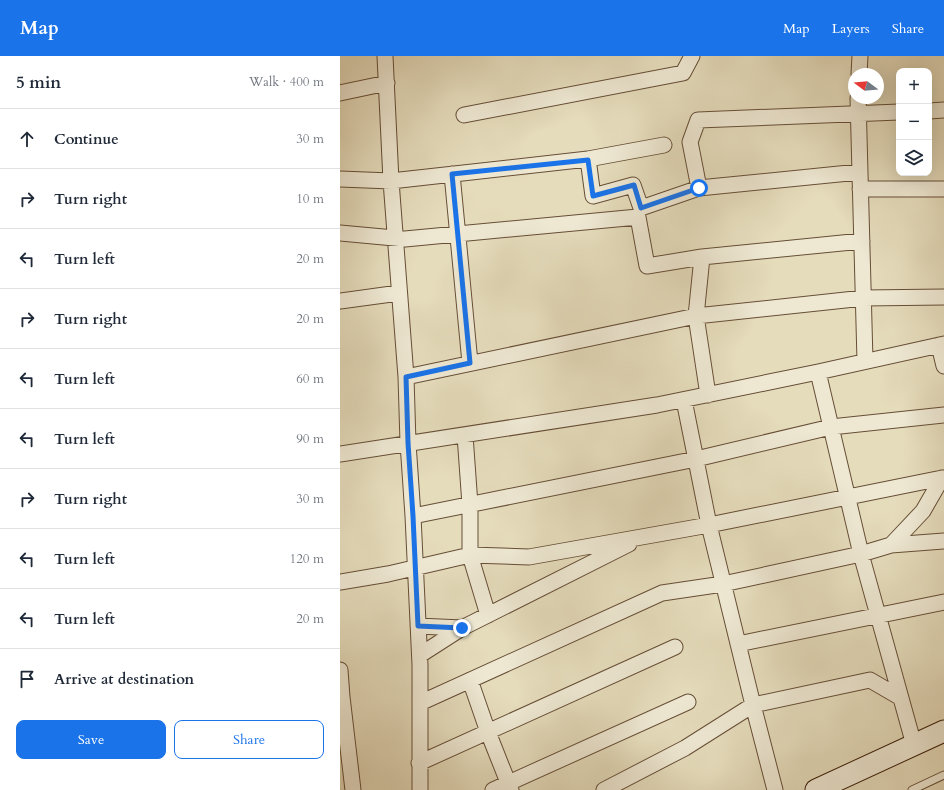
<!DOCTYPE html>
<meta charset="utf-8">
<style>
body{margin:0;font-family:Cardo,serif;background:#f6f6f7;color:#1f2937}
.controls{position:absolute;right:12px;top:12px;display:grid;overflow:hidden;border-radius:8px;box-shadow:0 4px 16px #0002}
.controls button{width:36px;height:36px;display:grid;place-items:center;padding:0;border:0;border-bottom:1px solid #e0e1e3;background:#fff;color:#1f2937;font:20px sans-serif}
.compass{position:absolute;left:508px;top:12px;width:36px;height:36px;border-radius:50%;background:#fff;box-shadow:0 4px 16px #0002;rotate:286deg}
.stop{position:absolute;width:12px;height:12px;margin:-9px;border:3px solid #1a73e8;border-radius:50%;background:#fff}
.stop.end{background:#1a73e8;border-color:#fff;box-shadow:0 1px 4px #0008}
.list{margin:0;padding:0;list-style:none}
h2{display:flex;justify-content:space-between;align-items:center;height:52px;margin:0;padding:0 16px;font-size:17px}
h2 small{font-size:13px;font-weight:400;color:#747a83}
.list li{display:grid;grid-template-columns:26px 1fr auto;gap:12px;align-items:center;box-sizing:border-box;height:60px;padding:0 16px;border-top:1px solid #e0e1e3}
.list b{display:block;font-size:15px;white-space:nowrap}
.list em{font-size:13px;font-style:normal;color:#747a83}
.actions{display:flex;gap:8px;padding:12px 16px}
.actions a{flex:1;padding:9px 0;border:1px solid #1a73e8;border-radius:8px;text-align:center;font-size:14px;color:#1a73e8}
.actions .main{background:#1a73e8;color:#fff}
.icon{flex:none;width:22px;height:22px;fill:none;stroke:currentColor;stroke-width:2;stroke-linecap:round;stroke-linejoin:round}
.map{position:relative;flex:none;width:604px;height:734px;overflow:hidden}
header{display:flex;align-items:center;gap:24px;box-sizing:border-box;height:56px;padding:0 20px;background:#1a73e8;color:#fff}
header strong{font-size:19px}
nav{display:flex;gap:22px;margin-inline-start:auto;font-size:14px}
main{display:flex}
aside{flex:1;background:#fff}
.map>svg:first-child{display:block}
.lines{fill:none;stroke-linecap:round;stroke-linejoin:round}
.service-casing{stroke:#664e36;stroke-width:9}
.minor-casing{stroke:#664e36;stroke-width:17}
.secondary-casing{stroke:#3b1e09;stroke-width:23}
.service{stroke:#eee8d3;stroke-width:7}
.minor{stroke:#eee8d3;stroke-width:15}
.secondary{stroke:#eee8d3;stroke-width:21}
.route{stroke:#1a73e8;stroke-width:5}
</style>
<header>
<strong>Map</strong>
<nav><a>Map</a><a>Layers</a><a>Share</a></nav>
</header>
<main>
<aside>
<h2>5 min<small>Walk · 400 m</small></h2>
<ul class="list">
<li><svg class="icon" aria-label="ahead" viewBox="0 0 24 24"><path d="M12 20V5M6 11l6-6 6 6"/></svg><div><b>Continue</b></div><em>30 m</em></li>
<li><svg class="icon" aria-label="right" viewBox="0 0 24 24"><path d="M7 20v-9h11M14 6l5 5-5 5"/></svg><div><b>Turn right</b></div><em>10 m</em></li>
<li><svg class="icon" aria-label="left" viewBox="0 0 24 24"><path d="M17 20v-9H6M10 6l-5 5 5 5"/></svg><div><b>Turn left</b></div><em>20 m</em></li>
<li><svg class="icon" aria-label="right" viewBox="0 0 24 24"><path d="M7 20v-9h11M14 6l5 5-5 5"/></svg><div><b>Turn right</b></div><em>20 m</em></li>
<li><svg class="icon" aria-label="left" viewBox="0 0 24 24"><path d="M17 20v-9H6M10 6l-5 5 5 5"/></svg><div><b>Turn left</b></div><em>60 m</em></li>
<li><svg class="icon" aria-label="left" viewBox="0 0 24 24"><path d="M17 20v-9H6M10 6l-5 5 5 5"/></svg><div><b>Turn left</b></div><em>90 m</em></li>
<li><svg class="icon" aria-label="right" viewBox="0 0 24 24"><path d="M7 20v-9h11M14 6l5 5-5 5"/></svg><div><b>Turn right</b></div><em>30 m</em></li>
<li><svg class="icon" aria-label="left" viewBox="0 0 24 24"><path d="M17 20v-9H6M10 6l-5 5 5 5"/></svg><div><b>Turn left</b></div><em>120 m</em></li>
<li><svg class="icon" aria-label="left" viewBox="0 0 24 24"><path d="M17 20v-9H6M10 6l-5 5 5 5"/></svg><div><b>Turn left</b></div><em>20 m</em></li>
<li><svg class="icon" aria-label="arrive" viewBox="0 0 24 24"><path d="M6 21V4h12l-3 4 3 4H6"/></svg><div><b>Arrive at destination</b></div></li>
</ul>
<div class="actions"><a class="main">Save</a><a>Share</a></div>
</aside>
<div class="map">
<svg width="604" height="734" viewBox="0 0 604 734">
<rect width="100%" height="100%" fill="#e5dcbc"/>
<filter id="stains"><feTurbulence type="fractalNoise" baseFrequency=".005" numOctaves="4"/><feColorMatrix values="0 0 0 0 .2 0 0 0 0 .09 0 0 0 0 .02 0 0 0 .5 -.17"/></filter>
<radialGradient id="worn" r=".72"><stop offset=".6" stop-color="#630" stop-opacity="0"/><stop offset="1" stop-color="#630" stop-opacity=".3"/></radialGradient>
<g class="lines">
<!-- service casing -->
<g class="service-casing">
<path id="service" d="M572 734 604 719"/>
</g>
<!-- minor casing -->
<g class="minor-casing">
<path id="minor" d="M45 0 51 125 66 321 68 387 73 460 80 609V734
M519 18 520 0
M0 37 47 27
M518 42 525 305
M589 55 604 54
M124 59 343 17 352 0
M248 103 324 89
M112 118 130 307
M0 123 51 125 248 103 253 140 293 129 301 152 359 132 519 116
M359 132 350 86 358 64 559 56
M520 133H604
M0 177 65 183 298 161 307 210 362 201 522 185
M362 201 356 260 368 339
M0 245 59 237
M599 289 604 310
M478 316 521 498 574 689
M66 321 356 260 524 242 604 241
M344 344 369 469 413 649 435 734
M125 379 130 449V499L148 559
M0 398 317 349 478 316 604 288
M73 460 356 403 491 371 604 359
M551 489 604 485
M0 526 48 518 130 499 189 501 369 469 602 422
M78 570 122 572 289 488
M398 588 604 546
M80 599 122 572
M0 614 2 641
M130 624 148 676 171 734
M0 641H2L13 734
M80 647 322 537 383 528 521 498 551 489 583 455 602 422H604
M79 707 335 591
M153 734 348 646
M264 734 345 692 413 649 530 624 561 642"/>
</g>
<!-- secondary casing -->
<g class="secondary-casing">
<path id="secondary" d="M476 734 604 675"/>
</g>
<!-- service -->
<use href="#service" class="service"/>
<!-- minor -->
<use href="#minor" class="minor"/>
<!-- secondary -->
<use href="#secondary" class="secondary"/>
</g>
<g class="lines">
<!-- route -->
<path class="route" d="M122 572 78 570 73 460 68 387 66 321 130 307 112 118 248 104 253 140 294 129 301 152 359 132"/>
</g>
<rect width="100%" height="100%" filter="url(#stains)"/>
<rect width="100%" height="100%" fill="url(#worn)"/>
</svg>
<div class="controls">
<button>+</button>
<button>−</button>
<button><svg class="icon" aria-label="layers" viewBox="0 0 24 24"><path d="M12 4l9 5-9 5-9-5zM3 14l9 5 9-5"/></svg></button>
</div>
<svg class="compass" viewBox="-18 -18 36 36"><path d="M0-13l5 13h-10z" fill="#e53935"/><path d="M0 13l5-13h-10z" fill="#747a83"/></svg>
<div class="stop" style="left:359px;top:132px"></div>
<div class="stop end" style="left:122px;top:572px"></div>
</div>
</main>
